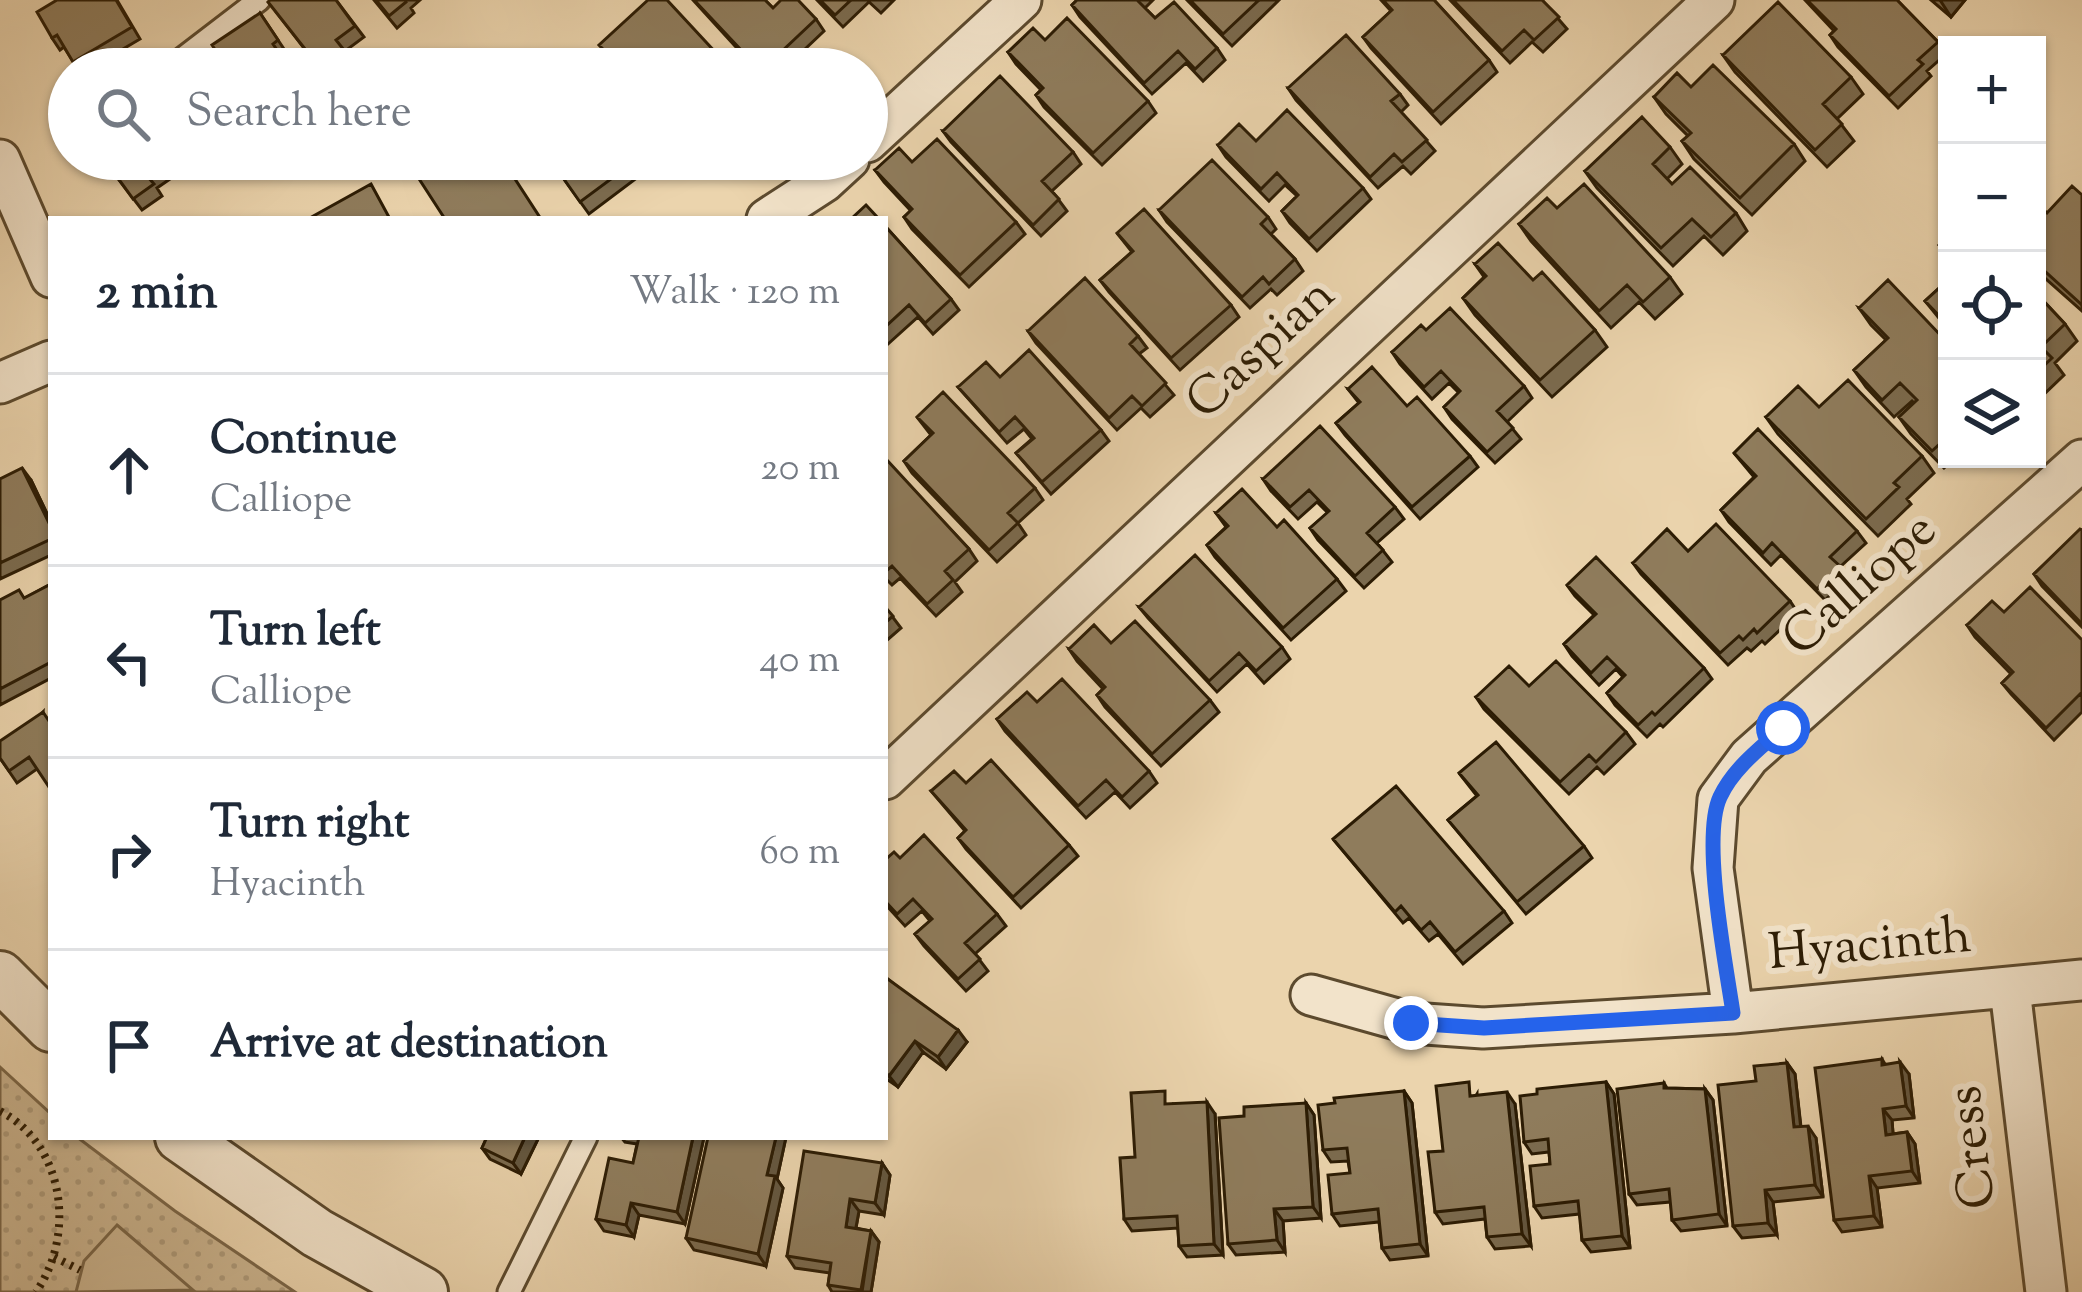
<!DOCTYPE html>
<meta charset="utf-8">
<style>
body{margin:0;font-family:"Sorts Mill Goudy",serif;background:#f6f6f7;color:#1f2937}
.controls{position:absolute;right:36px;top:36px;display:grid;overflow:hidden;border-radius:0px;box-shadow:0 3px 9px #0004}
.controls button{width:108px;height:108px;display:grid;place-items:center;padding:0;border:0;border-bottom:3px solid #e0e1e3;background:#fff;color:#1f2937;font:60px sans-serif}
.stop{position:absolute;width:36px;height:36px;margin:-27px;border:9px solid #2563eb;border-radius:50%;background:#fff}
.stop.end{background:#2563eb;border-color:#fff;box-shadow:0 3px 12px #0008}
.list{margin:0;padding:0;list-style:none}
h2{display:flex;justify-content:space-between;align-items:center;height:156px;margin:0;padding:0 48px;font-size:51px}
h2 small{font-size:39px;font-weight:400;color:#747a83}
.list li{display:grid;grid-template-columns:78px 1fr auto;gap:36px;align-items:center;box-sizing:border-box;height:192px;padding:0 48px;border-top:3px solid #e0e1e3}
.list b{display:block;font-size:45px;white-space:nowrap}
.list p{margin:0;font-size:39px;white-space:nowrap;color:#747a83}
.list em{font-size:39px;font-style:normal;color:#747a83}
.icon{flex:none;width:66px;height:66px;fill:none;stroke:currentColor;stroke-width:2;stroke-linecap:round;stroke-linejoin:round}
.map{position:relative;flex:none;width:2082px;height:1292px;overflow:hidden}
.search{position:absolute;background:#fff;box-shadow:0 3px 9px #0004;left:48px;top:48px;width:840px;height:132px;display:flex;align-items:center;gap:30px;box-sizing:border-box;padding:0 42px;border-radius:66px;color:#747a83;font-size:45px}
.panel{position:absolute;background:#fff;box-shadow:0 3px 9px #0004;left:48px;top:216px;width:840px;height:924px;border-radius:0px}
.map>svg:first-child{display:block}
.park{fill:url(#park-dots);stroke:#7c684a;stroke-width:3}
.pitch{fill:#cbb590;stroke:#7c684a;stroke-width:3}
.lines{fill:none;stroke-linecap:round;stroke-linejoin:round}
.service-casing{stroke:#5c4a2e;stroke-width:27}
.minor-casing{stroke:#5c4a2e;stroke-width:45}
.tertiary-casing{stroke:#5c4a2e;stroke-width:54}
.path{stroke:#2c1c04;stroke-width:8;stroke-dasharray:3 6;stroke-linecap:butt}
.service{stroke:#f2e3ca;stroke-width:21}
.minor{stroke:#f2e3ca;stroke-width:39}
.tertiary{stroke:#f2e3ca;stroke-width:48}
.wall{fill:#7b6b4f;stroke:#2c1c04;stroke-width:3}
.shaded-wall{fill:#645740;stroke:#2c1c04;stroke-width:3}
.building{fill:#8f7c5c;stroke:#2c1c04;stroke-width:3}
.route{stroke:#2563eb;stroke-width:15}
.labels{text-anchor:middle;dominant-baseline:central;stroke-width:12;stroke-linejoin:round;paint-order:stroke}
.street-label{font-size:51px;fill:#2c1c04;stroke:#f2e3ca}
</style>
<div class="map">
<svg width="2082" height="1292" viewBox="0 0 2082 1292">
<defs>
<pattern id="park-dots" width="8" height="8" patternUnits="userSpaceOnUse" patternTransform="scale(3)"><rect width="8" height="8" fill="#cbb590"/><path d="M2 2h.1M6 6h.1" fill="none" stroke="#ae9b7b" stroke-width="1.8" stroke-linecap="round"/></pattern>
</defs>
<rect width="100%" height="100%" fill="#ebd4ad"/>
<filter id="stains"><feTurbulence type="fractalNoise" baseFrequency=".00167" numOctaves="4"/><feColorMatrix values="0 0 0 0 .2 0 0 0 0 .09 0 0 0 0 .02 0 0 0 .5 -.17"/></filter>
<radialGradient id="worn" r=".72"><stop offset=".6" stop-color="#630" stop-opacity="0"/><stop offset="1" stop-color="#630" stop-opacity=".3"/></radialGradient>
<!-- park -->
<path class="park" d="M0 1067 51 1114V1137H77L175 1211 295 1292H0Z"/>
<!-- pitch -->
<path class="pitch" d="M117 1225 193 1290 76 1292 84 1261Z"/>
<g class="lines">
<!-- service casing -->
<g class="service-casing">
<path id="service" d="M169 69 259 0
M509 1292 586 1137"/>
</g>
<!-- minor casing -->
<g class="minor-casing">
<path id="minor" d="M867 142 1021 0
M0 160 51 277
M767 219 824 182 849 159
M0 383 51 361
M885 779 1714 0
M2010 989 2046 1292
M1311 995 1411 1023 1483 1028 1733 1013 2082 980
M1733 1013 1713 868 1718 799 1749 757 2082 460"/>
</g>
<!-- tertiary casing -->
<g class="tertiary-casing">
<path id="tertiary" d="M0 976 51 1027
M180 1137 317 1233 423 1292"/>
</g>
<!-- path -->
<path class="path" d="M0 1111C65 1145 76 1235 36 1292
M54 1257 80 1270"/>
<!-- service -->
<use href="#service" class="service"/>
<!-- minor -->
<use href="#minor" class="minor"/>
<!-- tertiary -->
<use href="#tertiary" class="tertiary"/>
</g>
<!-- wall -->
<path class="wall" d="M117 0 140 39 89 69H78L64 47 60 50 52 38Z
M336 0 364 37 345 51 352 61 342 69H320L277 13Z
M374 0H420L411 8 414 13 397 28Z
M693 0H765L773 8 816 19 824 31 784 69H756Z
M817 0H894L881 13 869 2 843 27Z
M1077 0H1153L1145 8 1155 18 1217 48 1225 60 1203 81 1186 63 1152 94 1080 17 1072 5Z
M1187 0H1279L1232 46Z
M1381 0H1434L1489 60 1497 72 1441 124 1371 48 1363 37 1391 11Z
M1450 0H1542L1567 29 1543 52 1532 42 1510 63Z
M1805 0H1897L1938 42 1946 54 1927 71 1931 76 1898 108 1838 47 1830 35 1834 31Z
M1931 0H1965L1951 17Z
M260 13 286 52 281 55 228 69Z
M1045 40 1148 101 1156 113 1102 165 1044 107 1036 95 1041 90 1016 64 1008 52Z
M1723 55 1851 77 1863 94 1837 119 1854 141 1827 167 1735 72Z
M1691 87 1794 144 1805 161 1752 215 1694 159 1682 141 1688 136 1666 114 1654 97Z
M1288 88 1400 94 1408 105 1401 112 1435 151 1411 174 1403 166 1378 188 1296 100Z
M943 131 1073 152 1081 164 1052 191 1067 211 1041 236 951 142Z
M1256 141 1363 188 1371 199 1317 251 1290 223 1282 211 1297 196 1285 185 1269 201 1226 157 1218 145Z
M1670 147 1682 164 1667 179 1672 184 1736 213 1747 231 1723 255 1704 236 1673 266 1597 188 1585 171Z
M103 159H171L180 172 157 188 162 196 142 210Z
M199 159H213L204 166Z
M576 159H643L650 168 589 214 559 172Z
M912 162 1016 222 1025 234 969 287 912 229 904 217 911 211 884 182 875 170Z
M2082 195V311L2037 271V204L2047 213Z
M1557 208 1670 277 1682 294 1655 319 1639 302 1611 328 1531 241 1519 224Z
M1159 210 1268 217 1276 229 1271 234 1295 259 1303 271 1277 295 1271 289 1250 308 1167 222Z
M885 226 951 299 959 310 933 334 918 317 888 344 885 341Z
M1117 233 1231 305 1239 317 1180 370 1109 292 1100 280 1132 252Z
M1475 264 1533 280 1595 330 1607 347 1552 397 1475 315 1463 298 1484 277Z
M1947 281V328L1925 301Z
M2037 294 2065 324 2077 341 2055 363 2064 375 2038 400Z
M1859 308 1947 342V459H1954L1944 468 1911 434 1899 417 1914 403 1912 401 1894 417 1866 387 1854 370 1886 340 1871 325Z
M1426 330 1524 386 1532 398 1507 422 1521 439 1495 463 1452 419 1444 407 1459 393 1449 383 1432 399 1400 364 1392 352Z
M1028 331 1138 336 1147 348 1139 354 1174 395 1150 417 1141 408 1117 430 1036 343Z
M1000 377 1101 430 1109 441 1051 494 1016 453 1032 439 1024 429 1007 443 958 387Z
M1348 389 1407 406 1470 456 1478 467 1420 519 1345 435 1336 423 1359 403Z
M1819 407 1922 456 1934 473 1907 499 1911 504 1878 536 1778 434 1766 417Z
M917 417 1035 488 1043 500 1018 523 1026 535 997 562 912 473 904 461 931 435Z
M1734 453 1857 531 1866 543 1840 567 1848 578 1825 600 1781 555 1771 565 1729 522 1721 510 1754 477Z
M885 460 969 549 977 561 955 582 962 592 936 616 900 578 892 585 885 578Z
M0 479 31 480 51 522V555L0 579Z
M1263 479 1395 507 1404 519 1377 543 1392 562 1364 588 1318 540 1310 528 1328 513 1317 502 1298 519 1271 491Z
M1216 513 1277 527 1337 579 1346 591 1291 640 1215 557 1207 545 1226 527Z
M2082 530V627L2042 586 2034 574Z
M1688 551 1790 601 1798 613 1765 644 1762 641 1751 651 1747 648 1728 665 1641 574 1633 563Z
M51 584V678L0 705V600L25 598Z
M1567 585 1704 668 1712 679 1663 727 1660 724 1647 737 1615 705 1607 693 1623 677 1616 669 1599 685 1572 656 1564 644 1594 615 1575 596Z
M885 607 901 628 885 642Z
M1139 607 1282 647 1290 659 1264 683 1247 664 1217 692 1148 618Z
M2004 612 2082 640V712L2054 740 2011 694 2002 683 2011 674 1975 637 1967 625Z
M1069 649 1210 700 1219 712 1161 766 1105 707 1097 695 1103 689 1077 661Z
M1529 686 1626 732 1635 744 1604 774 1597 767 1569 794 1484 709 1476 697Z
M1037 702 1149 771 1157 783 1130 808 1115 792 1086 818 1005 731 997 719Z
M43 712 37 769 17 783 0 758Z
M1459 773 1584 846 1592 858 1526 914 1448 820 1477 796Z
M966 783 1069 845 1078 856 1021 908 966 849 958 838 965 831 931 791Z
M1333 839 1504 911 1512 923 1463 964 1438 934 1429 941 1409 918 1403 923Z
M900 858 997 914 1006 926 975 954 988 971 966 991 924 946 915 934 930 921 922 911 905 926 885 904V860Z
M885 977 967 1042 946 1069 923 1052 898 1087 885 1078Z
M1882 1059 1885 1064 1909 1074 1914 1118 1892 1120 1893 1134 1907 1132 1915 1144 1920 1183 1877 1188 1882 1227 1842 1232 1834 1220Z
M1787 1063 1795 1074 1801 1127 1816 1138 1823 1197 1773 1202 1777 1235 1742 1238 1733 1226 1756 1081Z
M1606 1082 1614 1094 1630 1248 1591 1252 1582 1240 1580 1214 1542 1218 1534 1206 1550 1164 1549 1152 1532 1154 1524 1142Z
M1664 1083 1667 1088 1705 1089 1713 1100 1727 1226 1681 1231 1672 1220 1671 1202 1637 1205 1629 1194Z
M1404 1091 1412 1103 1428 1256 1390 1260 1382 1248 1379 1222 1340 1226 1332 1214 1350 1173 1348 1161 1331 1162 1323 1150Z
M1477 1094V1096L1515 1104 1531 1246 1495 1249 1487 1237 1485 1219 1443 1224 1435 1212 1443 1151Z
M1306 1103 1314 1115 1321 1218 1283 1221 1285 1252 1236 1255 1228 1244 1244 1116Z
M1173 1104 1215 1114 1223 1255 1187 1257 1179 1246 1178 1228 1132 1231 1124 1219 1135 1157Z
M487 1137H539L521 1174 490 1159 482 1148Z
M621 1137H704L685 1224 639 1215 634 1237 604 1231 596 1219 633 1163 637 1144 625 1142Z
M786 1137 777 1179 783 1188 766 1266 694 1250 686 1238Z
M882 1163 890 1175 884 1215 859 1211 856 1228 871 1231 879 1242 871 1292H832L828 1285 830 1273 795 1268 787 1256Z"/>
<!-- shaded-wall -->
<path class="shaded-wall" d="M1940 0H1965L1951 17Z
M22 468 31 480 51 522V527Z
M958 1030 967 1042 946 1069 938 1057Z
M915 1041 923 1052 898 1087 889 1076Z
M1900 1062 1909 1074 1914 1118 1906 1106Z
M1787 1063 1795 1074 1802 1139 1794 1127Z
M1606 1082 1614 1094 1630 1248 1622 1236Z
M1705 1089 1713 1100 1727 1226 1719 1214Z
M1404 1091 1412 1103 1428 1256 1420 1244Z
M1507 1092 1515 1104 1531 1246 1522 1234Z
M1207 1102 1215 1114 1223 1255 1214 1244Z
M1306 1103 1314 1115 1321 1218 1313 1207Z
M1883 1109 1892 1120 1894 1146 1886 1135Z
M1808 1126 1816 1138 1823 1197 1815 1185Z
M1907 1132 1915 1144 1920 1183 1912 1171Z
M525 1137H539L521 1174 513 1163Z
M693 1137H704L685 1224 677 1212Z
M776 1137H786L777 1179 783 1188 766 1266 758 1254 767 1175Z
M882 1163 890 1175 884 1215 875 1203Z
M1869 1176 1877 1188 1882 1227 1874 1216Z
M1765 1190 1773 1202 1777 1235 1768 1223Z
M850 1199 859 1211 854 1238 846 1227Z
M631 1203 639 1215 634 1237 626 1225Z
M1274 1209 1283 1221 1285 1252 1277 1240Z
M871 1231 879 1242 871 1292H862Z"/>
<!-- building -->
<path class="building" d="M57 0H116L132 27 73 62 57 35 52 38 37 12Z
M270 0H336L355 26 336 40 344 50 320 68 268 2Z
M376 0H405L406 2 389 16Z
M648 0H667L731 69H622L599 45Z
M694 0H765L773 8 781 0H798L816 19 763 69H759Z
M820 0H851L835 15Z
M1077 0H1137L1155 18 1174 2 1217 48 1195 69 1178 51 1144 83 1072 5Z
M1190 0H1259L1223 34Z
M1383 0H1434L1489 60 1433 112 1363 37 1392 10Z
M1453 0H1542L1559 17 1534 40 1524 30 1502 51Z
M1807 0H1897L1938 42 1918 60 1923 64 1889 96 1830 35 1836 29Z
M1778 2 1851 77 1823 104 1842 124 1815 150 1723 55Z
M260 13 278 40 273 44 290 69H228L212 45Z
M1067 18 1148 101 1093 153 1036 95 1043 88 1008 52 1033 28 1045 40Z
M1346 35 1400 94 1391 101 1427 140 1402 162 1394 154 1370 177 1288 88Z
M191 59 198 69H176Z
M1713 65 1794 144 1740 198 1682 141 1691 133 1654 97 1677 73 1691 87Z
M1000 76 1073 152 1042 181 1059 199 1033 225 943 131Z
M1287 110 1363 188 1309 239 1282 211 1298 195 1277 173 1261 189 1218 145 1239 124 1256 141Z
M1642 117 1670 147 1653 164 1672 184 1690 167 1736 213 1711 237 1692 219 1661 248 1585 171Z
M937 139 1016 222 960 275 904 217 912 209 875 170 899 148 912 162Z
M104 159H171V160L148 177 154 184 133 199Z
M427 159H502L539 216 533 219H445L412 168Z
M576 159H638L580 202 559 172Z
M1212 160 1268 217 1261 224 1295 259 1269 284 1263 277 1242 297 1159 210Z
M371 184 390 219H308Z
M1584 184 1670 277 1643 302 1627 285 1599 311 1519 224 1547 198 1557 208Z
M2072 186 2082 195V305L2037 264V204L2047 213Z
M866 205 879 219H851Z
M1144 209 1231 305 1171 358 1100 280 1133 251 1117 233Z
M885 226 951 299 925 323 909 305 885 327Z
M1947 238V253L1939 245Z
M1498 243 1533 280 1542 272 1595 330 1540 380 1463 298 1486 276 1475 264Z
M1085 278 1138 336 1130 344 1166 383 1142 406 1132 396 1109 418 1028 331Z
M1888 280 1947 342V440L1945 439 1932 451 1899 417 1917 400 1900 383 1882 400 1854 370 1888 338 1859 308Z
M1947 281V324L1925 301Z
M2037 294 2065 324 2041 347 2052 358 2037 372Z
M1450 308 1524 386 1497 411 1513 428 1487 452 1444 407 1460 391 1441 371 1424 387 1392 352 1421 325 1426 330Z
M1029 350 1101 430 1042 482 1016 453 1034 438 1015 417 999 432 958 387 986 362 1000 377Z
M1372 367 1407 406 1417 397 1470 456 1412 507 1336 423 1360 402 1348 389Z
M1848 380 1922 456 1894 483 1899 487 1866 519 1766 417 1798 386 1819 407Z
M943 392 1035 488 1008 513 1018 523 989 550 904 461 933 433 917 417Z
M1320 426 1395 507 1367 533 1383 550 1355 576 1310 528 1329 511 1309 490 1290 507 1263 479Z
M1758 429 1857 531 1830 557 1840 566 1817 589 1772 543 1763 553 1721 510 1756 476 1734 453Z
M886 459 969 549 945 571 953 580 927 604 892 566 885 572Z
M22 468 51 527V539L0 563V479Z
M1242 489 1277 527 1284 520 1337 579 1283 628 1207 545 1228 526 1216 513Z
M1716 524 1790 601 1757 633 1754 629 1743 640 1739 636 1720 653 1633 563 1667 529 1688 551Z
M2080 529 2082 530V624L2034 574Z
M1195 555 1282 647 1256 671 1239 653 1209 681 1139 607Z
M1596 557 1704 668 1655 715 1652 712 1638 725 1607 693 1625 675 1607 657 1591 673 1564 644 1596 614 1567 585Z
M51 584V662L0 689V600L19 590 24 598Z
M2030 587 2082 640V696L2080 694 2046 728 2002 683 2013 672 1967 625 1992 601 2004 612Z
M885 607 893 616 885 623Z
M1135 621 1210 700 1152 754 1097 695 1105 687 1069 649 1094 625 1111 643Z
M1556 661 1626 732 1596 762 1589 755 1560 782 1476 697 1509 666 1529 686Z
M1062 679 1149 771 1122 797 1106 780 1078 806 997 719 1027 692 1037 702Z
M43 712 51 724V790L29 757 9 771 0 758V741Z
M1496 742 1584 846 1517 902 1448 820 1478 795 1459 773Z
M991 760 1069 845 1013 897 958 838 966 830 931 791 954 771 966 783Z
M1396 786 1504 911 1455 952 1430 922 1421 930 1401 906 1395 912 1333 839Z
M924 835 997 914 965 943 980 959 958 979 915 934 932 919 913 899 897 914 885 901V860L894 852 900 858Z
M885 977 958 1030 938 1057 915 1041 889 1076 885 1072Z
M1882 1059V1065L1900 1062 1906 1106 1883 1109 1886 1135 1907 1132 1912 1171 1869 1176 1874 1216 1834 1220 1815 1068Z
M1787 1063 1794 1127 1808 1126 1815 1185 1765 1190 1768 1223 1733 1226 1718 1085 1756 1081 1754 1066Z
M1469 1082 1470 1096 1507 1092 1522 1234 1487 1237 1484 1207 1435 1212 1428 1152 1443 1151 1436 1086Z
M1606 1082 1622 1236 1582 1240 1578 1201 1534 1206 1530 1166 1550 1164 1548 1139 1524 1142 1520 1096 1537 1094V1089Z
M1664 1083V1088L1705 1089 1719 1214 1672 1220 1669 1189 1629 1194 1617 1089Z
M1165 1091V1104L1207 1102 1214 1244 1179 1246 1177 1216 1124 1219 1120 1158 1135 1157 1131 1093Z
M1404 1091 1420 1244 1382 1248 1378 1209 1332 1214 1328 1175 1350 1173 1347 1148 1323 1150 1318 1105 1335 1103 1334 1098Z
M1306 1103 1313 1207 1274 1209 1277 1240 1228 1244 1219 1118 1244 1116V1107Z
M487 1137H525L513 1163 482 1148Z
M639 1137H693L677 1212 631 1203 626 1225 596 1219 609 1158 633 1163Z
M708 1137H776L767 1175 775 1176 758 1254 686 1238Z
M804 1151 882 1163 875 1203 850 1199 846 1227 871 1231 861 1290 828 1285 831 1263 787 1256Z"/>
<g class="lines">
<!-- route -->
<path class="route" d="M1411 1023 1484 1028 1733 1013C1726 965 1701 838 1720 797 1733 769 1760 748 1783 728"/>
</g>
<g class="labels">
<!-- street labels -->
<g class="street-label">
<text transform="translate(1262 350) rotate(-43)">Caspian</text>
<text transform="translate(1861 586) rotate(-42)">Calliope</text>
<text transform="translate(1870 947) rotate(-5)">Hyacinth</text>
<text transform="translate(1974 1147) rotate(-97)">Cress</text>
</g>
</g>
<rect width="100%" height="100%" filter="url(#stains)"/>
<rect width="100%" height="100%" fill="url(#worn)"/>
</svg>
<div class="controls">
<button>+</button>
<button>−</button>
<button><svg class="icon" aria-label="locate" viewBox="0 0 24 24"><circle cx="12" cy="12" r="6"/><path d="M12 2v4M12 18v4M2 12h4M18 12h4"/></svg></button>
<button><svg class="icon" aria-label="layers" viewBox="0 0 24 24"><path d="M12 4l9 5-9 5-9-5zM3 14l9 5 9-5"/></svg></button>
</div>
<div class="stop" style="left:1783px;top:728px"></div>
<div class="stop end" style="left:1411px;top:1023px"></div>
<div class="search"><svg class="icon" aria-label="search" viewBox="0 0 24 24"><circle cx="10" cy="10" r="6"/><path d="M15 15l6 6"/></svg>Search here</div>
<section class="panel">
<h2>2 min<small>Walk · 120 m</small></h2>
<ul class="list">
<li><svg class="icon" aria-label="ahead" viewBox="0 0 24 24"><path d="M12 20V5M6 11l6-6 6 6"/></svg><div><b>Continue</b><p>Calliope</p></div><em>20 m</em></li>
<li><svg class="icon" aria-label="left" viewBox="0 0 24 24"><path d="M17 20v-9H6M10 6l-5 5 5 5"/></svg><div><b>Turn left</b><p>Calliope</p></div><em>40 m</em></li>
<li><svg class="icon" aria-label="right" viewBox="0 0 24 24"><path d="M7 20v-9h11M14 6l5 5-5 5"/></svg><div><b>Turn right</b><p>Hyacinth</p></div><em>60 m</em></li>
<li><svg class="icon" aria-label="arrive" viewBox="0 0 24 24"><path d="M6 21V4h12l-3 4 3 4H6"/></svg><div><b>Arrive at destination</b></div></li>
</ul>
</section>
</div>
